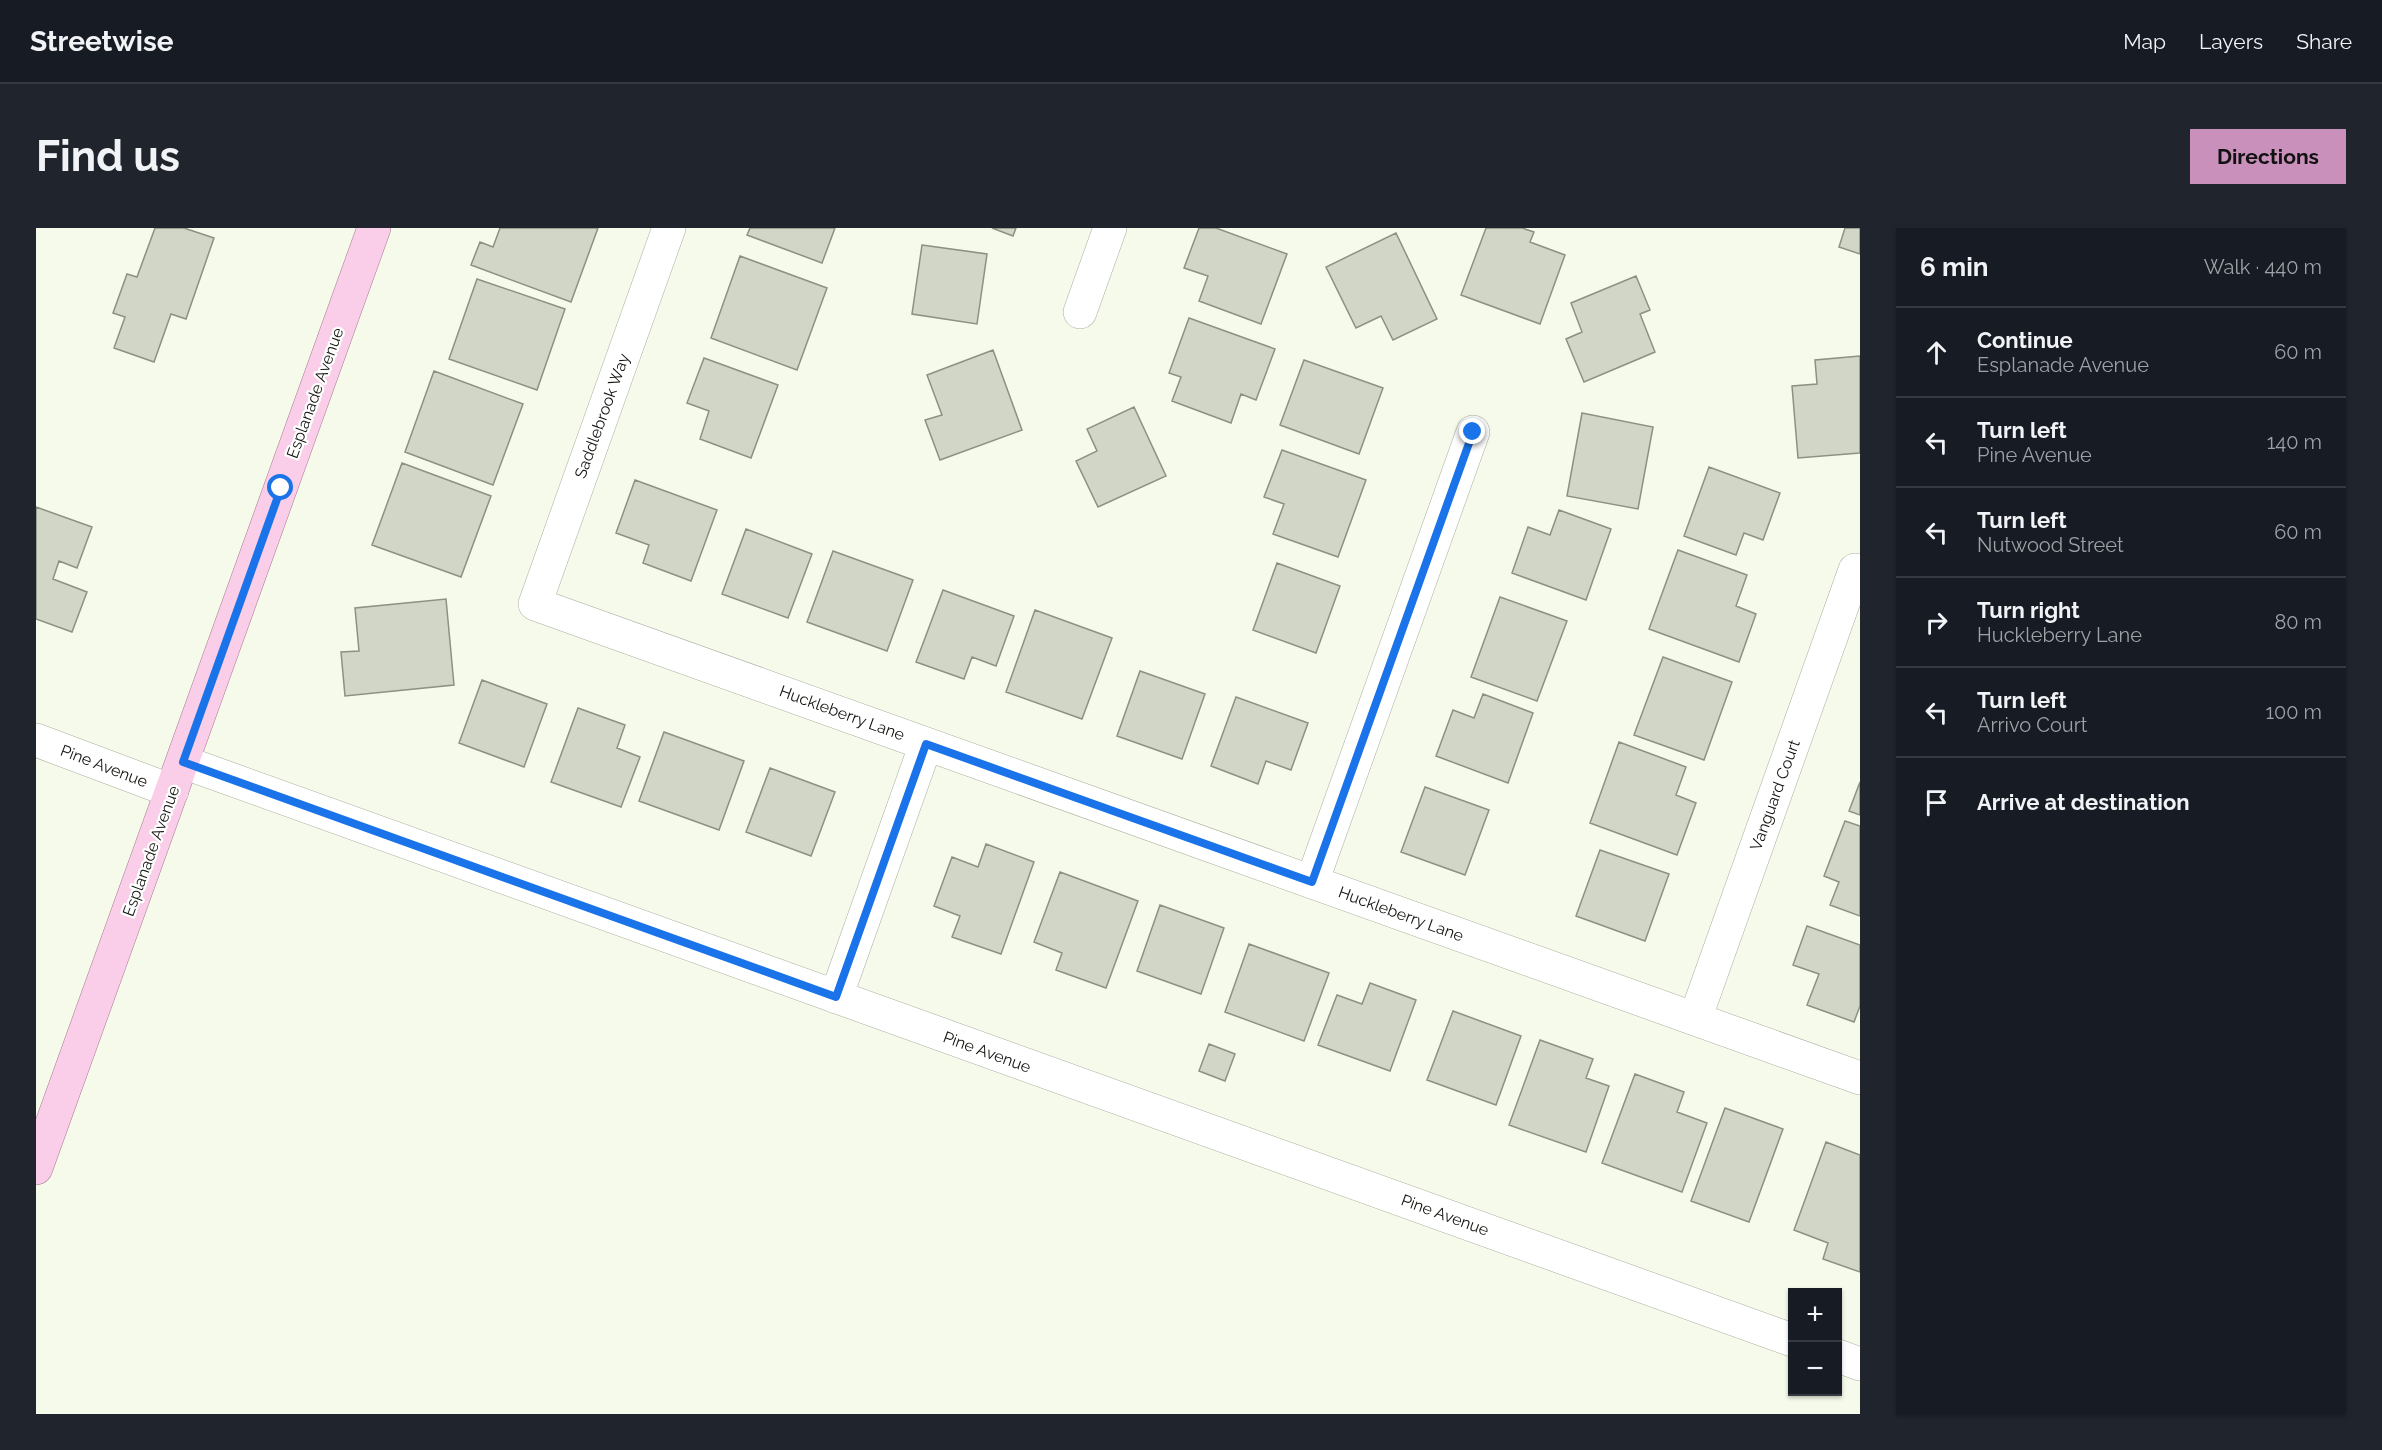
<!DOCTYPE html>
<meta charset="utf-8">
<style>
body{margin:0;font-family:Raleway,sans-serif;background:#20242c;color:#f1f3f6}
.controls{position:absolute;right:18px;bottom:18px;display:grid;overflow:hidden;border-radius:0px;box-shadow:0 2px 4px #0004}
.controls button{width:54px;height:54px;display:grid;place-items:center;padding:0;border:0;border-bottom:2px solid #363941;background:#171b24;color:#f1f3f6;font:30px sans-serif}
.stop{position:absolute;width:18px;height:18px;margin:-14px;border:4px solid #1a73e8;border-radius:50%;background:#fff}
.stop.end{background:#1a73e8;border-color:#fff;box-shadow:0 2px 6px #0008}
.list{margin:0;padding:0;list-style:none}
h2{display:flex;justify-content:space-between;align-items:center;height:78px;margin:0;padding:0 24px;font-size:26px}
h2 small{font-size:20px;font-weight:400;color:#9ea1a6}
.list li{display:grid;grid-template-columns:39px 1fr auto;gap:18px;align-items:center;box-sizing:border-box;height:90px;padding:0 24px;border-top:2px solid #363941}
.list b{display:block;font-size:22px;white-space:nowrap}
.list p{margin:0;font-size:20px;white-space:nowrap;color:#9ea1a6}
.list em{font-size:20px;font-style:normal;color:#9ea1a6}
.icon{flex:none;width:33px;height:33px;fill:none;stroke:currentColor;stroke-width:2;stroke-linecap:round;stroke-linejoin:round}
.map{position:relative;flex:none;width:1824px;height:1186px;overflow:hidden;border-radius:0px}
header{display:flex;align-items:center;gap:36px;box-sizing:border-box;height:84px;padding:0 30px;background:#171b24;border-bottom:2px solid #363941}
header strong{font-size:28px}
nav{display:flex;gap:33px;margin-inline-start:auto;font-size:21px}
.intro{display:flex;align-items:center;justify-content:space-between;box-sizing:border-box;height:144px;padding:0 36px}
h1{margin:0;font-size:42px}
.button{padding:15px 27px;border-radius:0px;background:#c890ba;color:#111;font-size:21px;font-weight:700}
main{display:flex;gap:36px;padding:0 36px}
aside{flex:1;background:#171b24;border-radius:0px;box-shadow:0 2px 4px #0004}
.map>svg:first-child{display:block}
.building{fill:#d1d6c6;stroke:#8c9182;stroke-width:1.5}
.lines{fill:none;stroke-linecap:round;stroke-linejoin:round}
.minor-casing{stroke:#aaafa0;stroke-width:34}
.major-casing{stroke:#a77892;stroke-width:34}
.minor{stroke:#fff;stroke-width:33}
.major{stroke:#facee8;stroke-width:33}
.route{stroke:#1a73e8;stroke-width:8}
.labels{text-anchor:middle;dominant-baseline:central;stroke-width:4.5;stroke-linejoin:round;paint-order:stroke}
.street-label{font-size:16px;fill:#12140f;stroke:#fff}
</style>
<header>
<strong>Streetwise</strong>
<nav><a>Map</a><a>Layers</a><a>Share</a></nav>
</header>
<div class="intro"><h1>Find us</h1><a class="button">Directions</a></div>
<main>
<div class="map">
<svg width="1824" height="1186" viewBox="0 0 1824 1186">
<rect width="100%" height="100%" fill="#f5faea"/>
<!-- building -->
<path class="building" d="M119 0H148L178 10 150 91 135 86 118 134 78 120 89 89 77 85 91 46 101 49Z
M464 0H562L535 74 435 37 444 14 457 19Z
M714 0H799L786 35 711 7Z
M956 0H980L977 8Z
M1163 0H1180L1251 26 1225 96 1163 73 1172 48 1148 40Z
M1450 0H1486L1498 4 1494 14 1529 27 1504 96 1425 67Z
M1809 0H1824V26L1803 19Z
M1360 5 1401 91 1357 112 1345 88 1320 100 1290 39Z
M886 17 951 26 941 96 876 86Z
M704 28 791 60 761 142 675 110Z
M1600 48 1614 82 1604 86 1619 124 1548 154 1530 111 1546 104 1535 75Z
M441 51 529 81 501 162 413 131Z
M1153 90 1239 121 1220 172 1205 166 1195 195 1136 173 1145 149 1133 145Z
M957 122 986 202 904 232 889 192 906 187 891 147Z
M1824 128V225L1762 230 1756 158 1781 156 1779 132Z
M668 130 742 157 715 230 664 211 673 183 651 175Z
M1268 132 1347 160 1323 226 1244 197Z
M398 143 487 176 457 257 369 224Z
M1098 179 1130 248 1062 279 1040 233 1061 223 1051 201Z
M1546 185 1617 199 1602 281 1531 268Z
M1246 222 1330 252 1302 329 1237 306 1248 276 1228 269Z
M366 235 455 268 425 349 336 317Z
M1673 239 1744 265 1727 312 1708 305 1700 327 1648 308Z
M599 252 681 282 655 353 607 335 613 317 580 305Z
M0 279 56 299 41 340 23 333 17 351 51 364 36 404 0 391Z
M1523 282 1575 301 1550 372 1476 345 1492 299 1514 307Z
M710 301 776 326 752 390 686 366Z
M1642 322 1711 347 1700 378 1720 386 1703 434 1613 401Z
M797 323 877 352 851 423 771 394Z
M1241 335 1304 358 1280 425 1217 402Z
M907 362 978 388 960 438 936 429 928 451 880 434Z
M1464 369 1531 393 1501 473 1435 449Z
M410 371 418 457 309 468 305 424 323 423 319 380Z
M999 382 1076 410 1046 491 970 464Z
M1627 429 1696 454 1668 532 1598 507Z
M1104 443 1169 466 1146 531 1081 508Z
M446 452 511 476 488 539 423 515Z
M1447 466 1497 485 1472 555 1400 528 1417 482 1438 490Z
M1200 469 1272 495 1255 542 1230 533 1222 556 1175 538Z
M542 480 589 497 581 520 604 529 585 579 515 554Z
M628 504 708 533 683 602 603 573Z
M1583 514 1650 539 1640 567 1660 575 1641 627 1554 595Z
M734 540 799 564 775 628 710 604Z
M1824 554V587L1813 583Z
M1389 559 1453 582 1429 647 1365 624Z
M1809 593 1824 598V688L1794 677 1803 654 1788 648Z
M950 616 998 634 965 726 916 709 924 688 898 678 916 629 942 639Z
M1564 622 1633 646 1609 713 1540 688Z
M1024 644 1102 673 1070 760 1020 742 1026 725 998 714Z
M1124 677 1188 700 1165 766 1101 743Z
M1771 698 1824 717V778L1818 794 1771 777 1783 746 1757 737Z
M1213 716 1293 745 1268 813 1189 784Z
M1334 755 1380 772 1354 843 1282 817 1301 767 1326 776Z
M1417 783 1485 808 1460 877 1391 852Z
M1504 812 1557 831 1550 850 1573 858 1550 924 1473 897Z
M1173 816 1199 826 1189 853 1163 843Z
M1599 846 1648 864 1641 884 1671 895 1646 964 1566 935Z
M1689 880 1747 901 1713 994 1655 973Z
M1790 914 1824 927V1044L1787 1031 1792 1015 1758 1002Z"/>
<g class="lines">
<!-- minor casing -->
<g class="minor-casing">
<path id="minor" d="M633 0 499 376 1824 850
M1044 84 1074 0
M0 512 136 563
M147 534 1756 1112
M1276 654 1437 204
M800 769 890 516
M1659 791 1819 342
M1802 1128 1824 1136"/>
</g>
<!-- major casing -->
<g class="major-casing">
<path id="major" d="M0 940 338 0"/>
</g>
<!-- minor -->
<use href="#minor" class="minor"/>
<!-- major -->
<use href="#major" class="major"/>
</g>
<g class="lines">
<!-- route -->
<path class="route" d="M245 260 147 534 800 769 890 516 1276 654 1437 204"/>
</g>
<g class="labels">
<!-- street labels -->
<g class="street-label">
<text transform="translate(279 165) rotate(-70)">Esplanade Avenue</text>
<text transform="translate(566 188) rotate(-70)">Saddlebrook Way</text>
<text transform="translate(806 485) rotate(20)">Huckleberry Lane</text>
<text transform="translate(68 538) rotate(21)">Pine Avenue</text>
<text transform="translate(1739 567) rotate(-70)">Vanguard Court</text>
<text transform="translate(115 623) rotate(-70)">Esplanade Avenue</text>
<text transform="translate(1365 686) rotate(20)">Huckleberry Lane</text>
<text transform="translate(951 824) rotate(20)">Pine Avenue</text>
<text transform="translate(1409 987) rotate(20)">Pine Avenue</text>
</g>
</g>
</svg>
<div class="controls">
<button>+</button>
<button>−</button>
</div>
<div class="stop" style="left:245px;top:260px"></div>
<div class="stop end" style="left:1437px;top:204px"></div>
</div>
<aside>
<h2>6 min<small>Walk · 440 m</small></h2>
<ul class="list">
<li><svg class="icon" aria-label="ahead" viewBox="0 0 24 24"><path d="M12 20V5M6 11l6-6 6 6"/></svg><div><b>Continue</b><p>Esplanade Avenue</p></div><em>60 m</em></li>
<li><svg class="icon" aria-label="left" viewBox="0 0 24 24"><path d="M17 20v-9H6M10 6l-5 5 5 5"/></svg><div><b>Turn left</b><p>Pine Avenue</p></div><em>140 m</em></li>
<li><svg class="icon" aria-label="left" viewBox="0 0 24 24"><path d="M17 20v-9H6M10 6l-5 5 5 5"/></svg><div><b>Turn left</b><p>Nutwood Street</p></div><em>60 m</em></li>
<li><svg class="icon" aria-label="right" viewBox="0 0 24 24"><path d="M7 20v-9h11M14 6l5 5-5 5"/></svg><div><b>Turn right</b><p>Huckleberry Lane</p></div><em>80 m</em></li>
<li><svg class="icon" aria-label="left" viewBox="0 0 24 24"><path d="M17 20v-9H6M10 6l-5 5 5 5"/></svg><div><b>Turn left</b><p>Arrivo Court</p></div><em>100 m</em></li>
<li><svg class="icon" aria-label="arrive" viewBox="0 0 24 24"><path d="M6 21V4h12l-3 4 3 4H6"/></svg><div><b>Arrive at destination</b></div></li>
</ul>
</aside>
</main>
